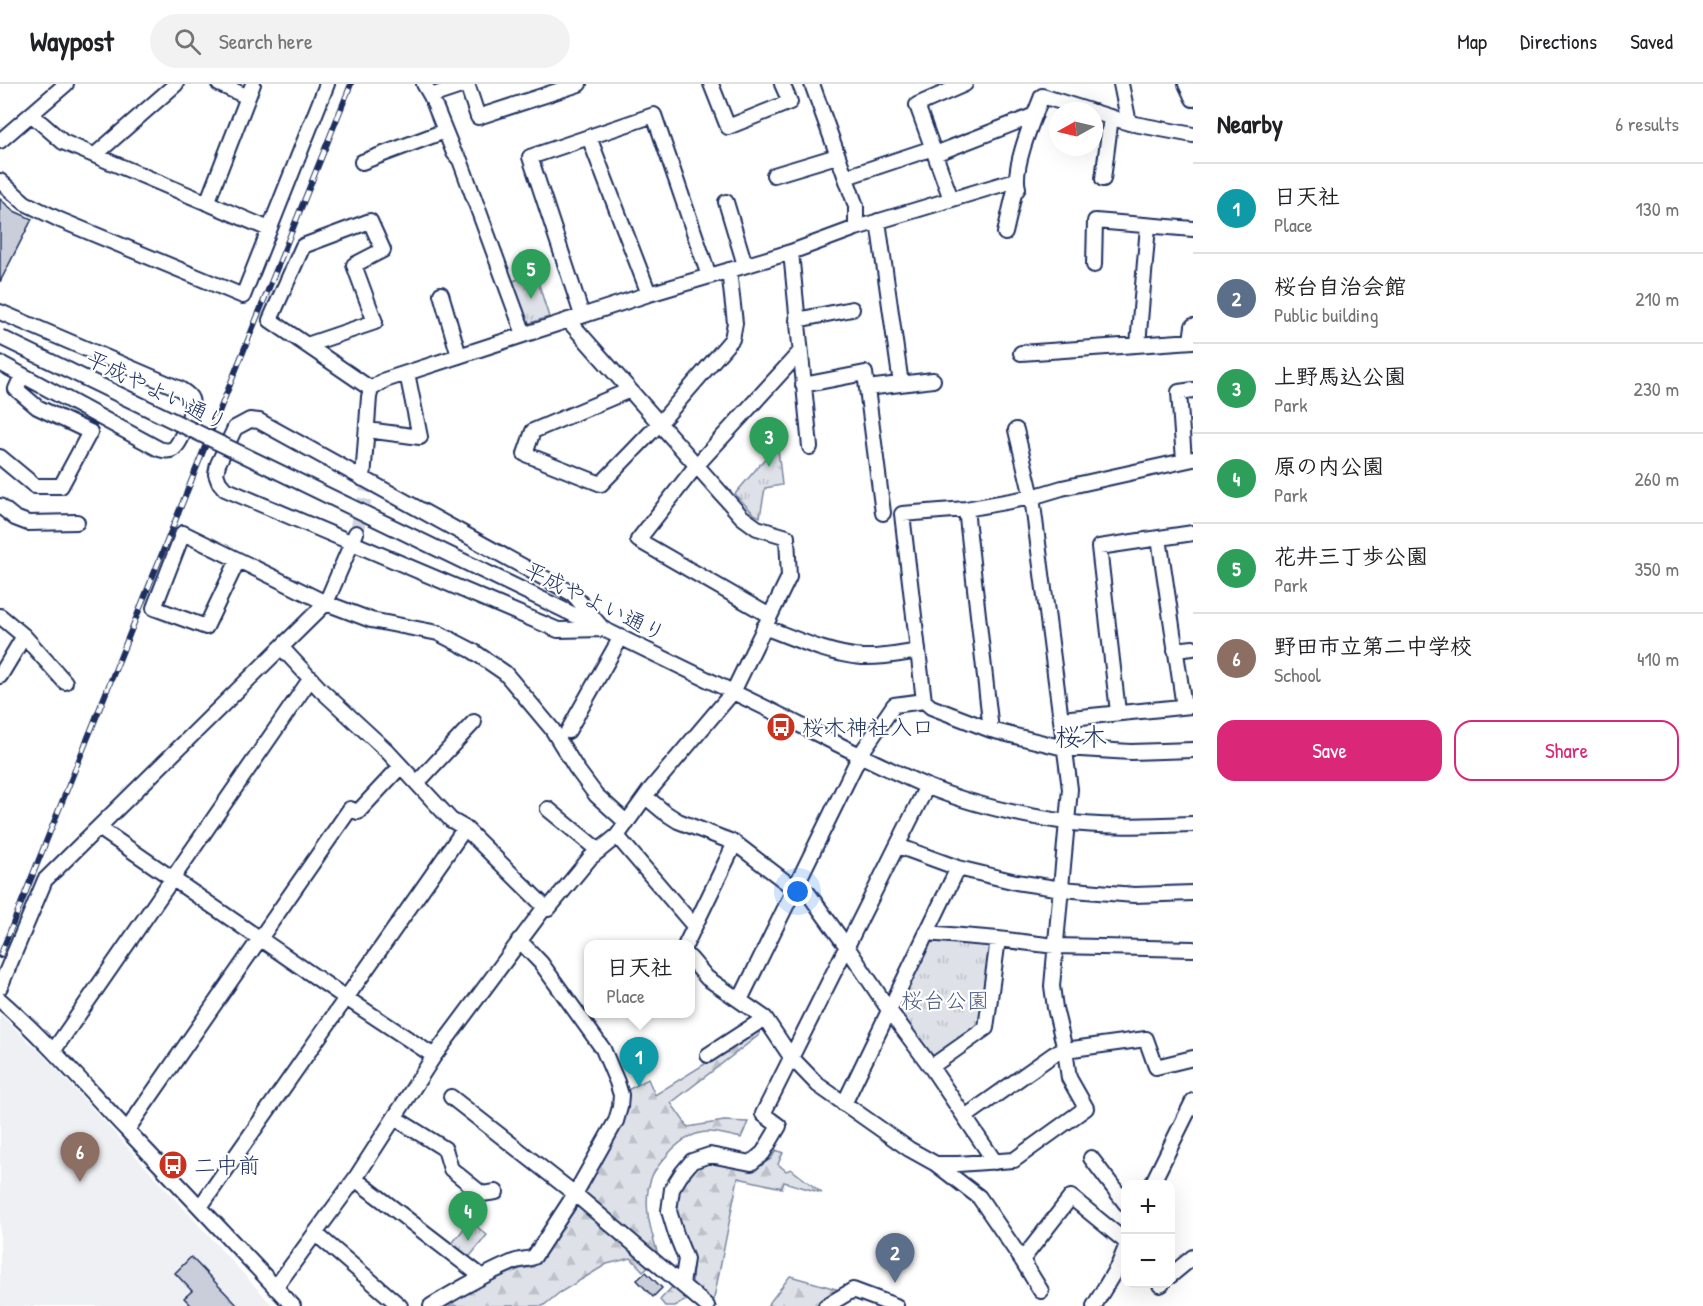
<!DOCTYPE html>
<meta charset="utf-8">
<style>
body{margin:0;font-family:"Patrick Hand","Klee One",sans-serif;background:#f2f2f2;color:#202124}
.controls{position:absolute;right:18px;bottom:18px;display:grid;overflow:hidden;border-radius:12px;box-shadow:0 6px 24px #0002}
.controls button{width:54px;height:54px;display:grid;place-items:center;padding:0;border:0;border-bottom:2px solid #e0e0e0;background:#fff;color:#202124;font:30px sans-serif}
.compass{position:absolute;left:1049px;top:18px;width:54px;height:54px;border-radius:50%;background:#fff;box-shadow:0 6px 24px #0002;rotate:262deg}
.you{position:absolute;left:798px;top:808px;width:21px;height:21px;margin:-15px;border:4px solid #fff;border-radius:50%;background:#1a73e8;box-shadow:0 0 0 9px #1a73e833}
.badge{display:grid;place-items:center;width:39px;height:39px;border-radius:50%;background:#db2777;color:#fff;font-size:20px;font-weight:700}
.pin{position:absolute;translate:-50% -50px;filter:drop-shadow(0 2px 3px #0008)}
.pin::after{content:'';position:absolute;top:32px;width:21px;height:18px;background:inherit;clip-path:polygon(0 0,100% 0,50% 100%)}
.popup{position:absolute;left:584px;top:856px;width:111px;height:78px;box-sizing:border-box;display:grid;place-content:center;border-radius:12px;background:#fff;filter:drop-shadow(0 2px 4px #0005);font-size:20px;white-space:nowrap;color:#757577}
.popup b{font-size:22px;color:#202124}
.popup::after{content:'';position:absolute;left:50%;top:100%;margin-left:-12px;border:12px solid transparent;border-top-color:#fff}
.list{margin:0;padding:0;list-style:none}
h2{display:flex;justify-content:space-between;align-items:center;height:78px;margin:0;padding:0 24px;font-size:26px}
h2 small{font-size:20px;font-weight:400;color:#757577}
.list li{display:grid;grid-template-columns:39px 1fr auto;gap:18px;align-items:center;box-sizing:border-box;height:90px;padding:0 24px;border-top:2px solid #e0e0e0}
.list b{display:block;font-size:22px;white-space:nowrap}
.list p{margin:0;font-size:20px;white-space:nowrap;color:#757577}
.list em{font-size:20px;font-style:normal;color:#757577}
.actions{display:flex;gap:12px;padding:18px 24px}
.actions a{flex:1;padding:14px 0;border:2px solid #db2777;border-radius:18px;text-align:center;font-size:21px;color:#db2777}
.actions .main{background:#db2777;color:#fff}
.icon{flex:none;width:33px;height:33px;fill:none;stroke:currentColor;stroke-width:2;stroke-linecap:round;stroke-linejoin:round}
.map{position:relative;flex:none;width:1193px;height:1222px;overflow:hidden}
header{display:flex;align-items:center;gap:36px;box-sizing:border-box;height:84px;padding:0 30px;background:#fff;border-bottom:2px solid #e0e0e0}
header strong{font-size:28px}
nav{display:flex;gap:33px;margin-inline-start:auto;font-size:21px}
.search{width:420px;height:54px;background:#f2f2f2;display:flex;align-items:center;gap:15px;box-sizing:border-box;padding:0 21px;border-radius:33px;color:#757577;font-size:22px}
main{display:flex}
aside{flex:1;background:#fff}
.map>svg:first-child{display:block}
.built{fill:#eff0f4}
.grass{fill:url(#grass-tufts);stroke:#7c88a2;stroke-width:1.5}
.forest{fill:url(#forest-firs);stroke:#7c88a2;stroke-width:1.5}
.building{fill:#caceda;stroke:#1b2f5e;stroke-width:1.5}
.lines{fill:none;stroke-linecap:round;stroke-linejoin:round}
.minor-tunnel{stroke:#d1d5df;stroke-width:14;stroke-dasharray:14 7;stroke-linecap:butt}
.minor-casing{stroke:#1b2f5e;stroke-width:18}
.minor{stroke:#fff;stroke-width:14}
.rail-casing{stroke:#1b2f5e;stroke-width:6}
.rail{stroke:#fff;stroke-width:4;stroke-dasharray:11;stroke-linecap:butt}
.minor-bridge-casing{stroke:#1b2f5e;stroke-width:18;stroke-linecap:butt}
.minor-bridge{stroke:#fff;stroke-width:14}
.labels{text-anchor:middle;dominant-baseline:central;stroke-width:4.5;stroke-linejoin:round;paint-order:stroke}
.street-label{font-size:22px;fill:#1b2f5e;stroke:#fff}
.poi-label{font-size:22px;fill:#1b2f5e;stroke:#fff;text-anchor:start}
.park-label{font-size:22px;fill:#4c5c80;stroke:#fff}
.quarter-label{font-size:26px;fill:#1b2f5e;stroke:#fff}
</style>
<header>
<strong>Waypost</strong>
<div class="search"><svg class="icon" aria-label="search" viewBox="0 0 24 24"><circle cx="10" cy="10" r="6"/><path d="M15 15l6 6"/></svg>Search here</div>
<nav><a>Map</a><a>Directions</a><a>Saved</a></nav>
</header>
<main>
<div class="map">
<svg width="1193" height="1222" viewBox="0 0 1193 1222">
<defs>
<pattern id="grass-tufts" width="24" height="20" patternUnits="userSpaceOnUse" patternTransform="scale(1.5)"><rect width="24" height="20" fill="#dee1e7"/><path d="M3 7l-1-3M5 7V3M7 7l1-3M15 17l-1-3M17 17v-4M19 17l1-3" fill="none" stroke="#bec1c9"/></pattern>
<pattern id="forest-firs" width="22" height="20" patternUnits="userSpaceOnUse" patternTransform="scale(1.5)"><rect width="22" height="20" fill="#dee1e7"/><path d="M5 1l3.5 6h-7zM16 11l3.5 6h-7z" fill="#bec1c9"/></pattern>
</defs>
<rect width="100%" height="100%" fill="#fff"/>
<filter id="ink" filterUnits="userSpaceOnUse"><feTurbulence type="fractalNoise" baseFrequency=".0167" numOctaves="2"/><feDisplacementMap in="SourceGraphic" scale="12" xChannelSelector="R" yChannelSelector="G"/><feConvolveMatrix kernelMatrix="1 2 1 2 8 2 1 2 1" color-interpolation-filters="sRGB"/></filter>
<g filter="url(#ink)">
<!-- built -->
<path class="built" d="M0 930 46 974 273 1222H0Z"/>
<!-- grass -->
<path class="grass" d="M535 188 549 233 530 239 527 237 511 198Z
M773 365H778L782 401 765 404 760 433 754 430 735 410Z
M929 855 988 860 992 864 984 941 931 978 901 933 899 919Z
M470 1137 487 1151 467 1176 450 1162Z"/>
<!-- forest -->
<path class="forest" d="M761 945 759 951 671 1019 688 1043 724 1037 748 1038 741 1054C731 1052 719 1048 709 1048 693 1048 679 1058 669 1069 663 1076 656 1083 652 1092 641 1119 651 1147 659 1174L643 1187 631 1174 607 1180 559 1209 543 1222H442L479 1202 519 1185 533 1183 542 1175 577 1122 583 1103 613 1056 628 1026 626 1007 648 995 655 1011Z
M776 1066 783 1069 778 1080 786 1087 791 1085 822 1109 784 1098 782 1104 738 1094 713 1219 716 1222H698L690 1214 675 1222H665L660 1216 673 1202 692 1201 693 1176 676 1126 681 1101 698 1082 714 1078 750 1087 771 1075Z
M790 1192 840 1206 815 1222H767Z"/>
<!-- building -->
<path class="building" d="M0 115 14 127 32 135 0 198Z
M191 1173 238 1222H192L184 1214 192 1207 175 1189Z
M646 1188 662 1204 653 1213 637 1196Z"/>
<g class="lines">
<!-- minor-tunnel -->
<path class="minor-tunnel" d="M356 449 369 398"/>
<!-- minor casing -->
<g class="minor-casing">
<path id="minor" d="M219 0 248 13
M424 0 431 12 454 69 460 76 524 250
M711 0 728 43 790 18 782 0
M812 0 856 122V144
M1121 0 1129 39
M1186 0 1193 15
M431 12 467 0 478 33 579 0
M1094 28 1129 39 1193 51
M32 31 63 58 269 145
M589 53 649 210
M0 57 66 0
M935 70 1035 31
M95 71 176 0
M362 78 445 47
M774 91 837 72
M846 93 933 64
M1103 95 1111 33
M0 97 25 119 60 136 243 212 327 0
M951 115 917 21 965 0
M726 118 745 181
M207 119 253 0
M878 137 901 300
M1005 149 1014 110 1018 104C1012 83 1034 33 1042 12L1090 27
M791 168 810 363
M1094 181 1095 137 1193 145
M441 210 459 272
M0 228 180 305C184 308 189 310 191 315 195 324 181 360 173 365 168 368 164 366 159 365L0 279
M582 231 530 73 654 31 709 192
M797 236 852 225
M1191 257 1193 242
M307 261 375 238 354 181 383 166 370 137 303 162 270 236 371 305
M1138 261 1148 142
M1021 269 1193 257
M803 301 865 289 883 429
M867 304 933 296
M630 306 533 347 525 370 601 400 659 340 732 255 735 239 729 186
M250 336 259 337 573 510 603 545 558 546 225 405 219 398 216 390 218 380 235 344Z
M367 346 420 353 407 289
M0 373 35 402H61L90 348 37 323 16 305 22 292
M1193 375 1062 404 1032 413 966 425 902 430 924 617 931 623 991 646 1064 664 1131 668 1193 666
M1184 376 1179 308 1193 306
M363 395 369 313 371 305 385 296 649 210 791 168 856 144 1016 96
M0 422 15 434 28 439 77 438
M966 425 991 646
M1159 454 1184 623
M238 476 206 543 154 524 183 449 326 519 371 536 438 549 473 567 505 589 552 645 576 684 596 711 627 739
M566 527C634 560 703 593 770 626 822 652 873 679 926 702 969 720 1019 731 1066 738 1108 744 1151 741 1193 740
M0 532 24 552 65 598
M770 532 638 456 696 382 800 268
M764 543C796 555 828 570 862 573 881 574 900 570 918 567
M282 564 321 606 387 667 451 736 465 744 545 823
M1175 566 1193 564
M0 592 24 552
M1118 628 1099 463 1193 449
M1061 635 1191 622
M568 647 621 553
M417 699 474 638
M646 713 664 728 678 737 735 759 795 805 808 809 847 863 889 926 931 983 995 1078
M548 725 599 767
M99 744 346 914 434 972
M617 752 694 842
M898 762 958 784 1016 798 1062 805 1134 811 1193 809
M926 849 998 855 1055 862 1193 865
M686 860 735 759
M690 874 707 894 765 934 791 973 818 1001 909 1065 936 1080H958L1014 1076 1086 1024 1069 994 1065 966 1055 924 1052 902 1070 705 1032 413 1016 346
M0 903 45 796 326 519 356 449
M0 916C46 956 85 1002 127 1046 182 1105 238 1163 293 1222
M740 916 860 671 894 621 924 617
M54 966 311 594
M708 971 765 934
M931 983 986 944 998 855
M451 1013 575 1110 707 1222
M844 1020 958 784
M965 1033 1054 970 1065 966 1146 955 1156 983 1193 974
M395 1034 445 1065 451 1085 482 1110 496 1108
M127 1046 350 725 358 728 401 682
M1091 1074 1126 1120
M936 1080 979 1113 1022 1176 1041 1207
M355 1095 481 1192
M1152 1100 1193 1017
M200 1123 465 744
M315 1149 400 1222
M1022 1176 1071 1113 1126 1158
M1170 1192 1193 1173
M682 1200 686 1175 676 1150 669 1127 672 1105 682 1089 692 1077 710 1071 751 1079 763 1069 779 1042 763 1030 927 702
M1160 1201 1162 1200
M275 1204 355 1095 434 972 545 823 548 825 590 774 617 752 650 706 733 608 789 493 787 453 757 444 742 433 568 236
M431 1222C457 1206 483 1191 511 1179 519 1175 527 1176 534 1173L575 1110 616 1037 620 1023 621 1011 617 998 603 965 541 879 519 856
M826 1222 853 1206 896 1222
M1094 1222 1119 1180 1126 1163"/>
</g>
<!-- minor -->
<use href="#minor" class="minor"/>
<!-- rail casing -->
<g class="rail-casing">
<path id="rail" d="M0 872 351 0"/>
</g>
<!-- rail -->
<use href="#rail" class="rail"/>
<!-- minor-bridge casing -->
<g class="minor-bridge-casing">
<path id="minor-bridge" d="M0 253 566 527"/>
</g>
<!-- minor-bridge -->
<use href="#minor-bridge" class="minor-bridge"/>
</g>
</g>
<!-- icons -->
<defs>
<g id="bus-disc" transform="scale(1.5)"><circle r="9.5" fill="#c8321e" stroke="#fff"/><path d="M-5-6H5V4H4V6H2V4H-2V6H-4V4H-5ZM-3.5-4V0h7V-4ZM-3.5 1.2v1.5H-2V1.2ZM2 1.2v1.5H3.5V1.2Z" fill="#fff"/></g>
</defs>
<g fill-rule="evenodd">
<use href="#bus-disc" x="781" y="643"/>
<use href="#bus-disc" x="173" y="1081"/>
</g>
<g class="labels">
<!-- street labels -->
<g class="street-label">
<text transform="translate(157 306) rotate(26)">平成やよい通り</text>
<text transform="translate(595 517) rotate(26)">平成やよい通り</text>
</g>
<!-- poi labels -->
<g class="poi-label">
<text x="802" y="643">桜木神社入口</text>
<text x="194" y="1081">二中前</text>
</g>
<!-- park labels -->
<g class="park-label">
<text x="945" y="916">桜台公園</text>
</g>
<!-- quarter labels -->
<g class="quarter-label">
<text x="1081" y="652">桜木</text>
</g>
</g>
</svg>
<div class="controls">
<button>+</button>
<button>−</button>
</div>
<svg class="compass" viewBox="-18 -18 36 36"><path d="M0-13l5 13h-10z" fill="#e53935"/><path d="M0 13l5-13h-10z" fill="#757577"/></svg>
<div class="you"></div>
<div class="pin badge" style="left:639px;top:1003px;background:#0f9aa8">1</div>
<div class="popup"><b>日天社</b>Place</div>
<div class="pin badge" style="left:895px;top:1199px;background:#5c6f8a">2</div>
<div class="pin badge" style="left:769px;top:383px;background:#2e9e5b">3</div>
<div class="pin badge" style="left:468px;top:1157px;background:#2e9e5b">4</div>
<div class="pin badge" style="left:531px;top:215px;background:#2e9e5b">5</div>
<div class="pin badge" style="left:80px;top:1098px;background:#8d6e63">6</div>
</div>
<aside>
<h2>Nearby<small>6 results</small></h2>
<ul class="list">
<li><span class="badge" style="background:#0f9aa8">1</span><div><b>日天社</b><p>Place</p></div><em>130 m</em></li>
<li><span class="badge" style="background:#5c6f8a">2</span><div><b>桜台自治会館</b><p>Public building</p></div><em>210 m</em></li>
<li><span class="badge" style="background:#2e9e5b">3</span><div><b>上野馬込公園</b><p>Park</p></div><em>230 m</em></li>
<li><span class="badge" style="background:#2e9e5b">4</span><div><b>原の内公園</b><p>Park</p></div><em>260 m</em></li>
<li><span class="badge" style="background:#2e9e5b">5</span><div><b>花井三丁歩公園</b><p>Park</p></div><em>350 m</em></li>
<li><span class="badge" style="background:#8d6e63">6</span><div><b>野田市立第二中学校</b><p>School</p></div><em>410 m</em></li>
</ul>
<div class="actions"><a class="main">Save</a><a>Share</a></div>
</aside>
</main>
